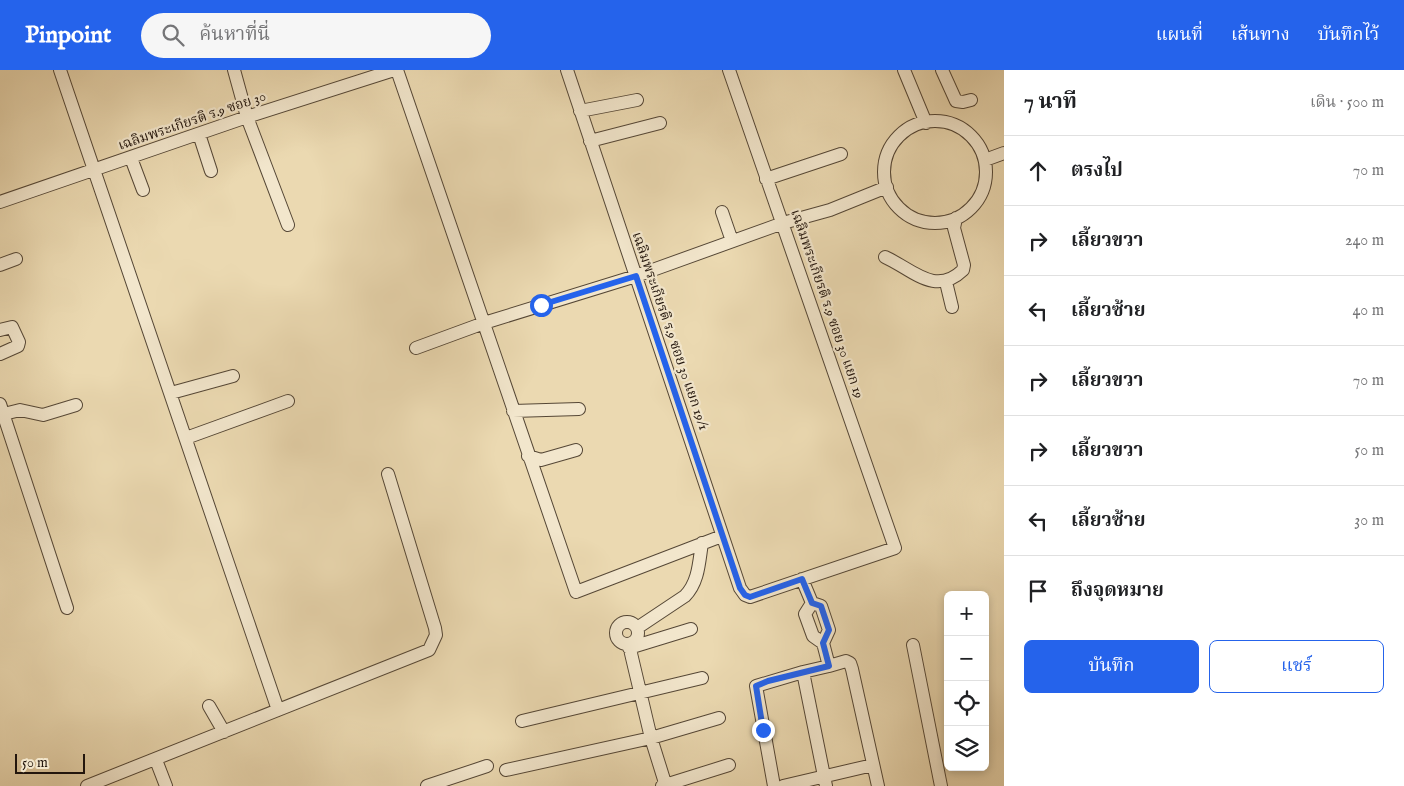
<!DOCTYPE html>
<html lang="th">
<meta charset="utf-8">
<style>
body{margin:0;font-family:"IM FELL English","Noto Serif Thai",serif;background:#f6f6f6;color:#202124}
.controls{position:absolute;right:15px;bottom:15px;display:grid;overflow:hidden;border-radius:8px;box-shadow:0 2px 8px #0003}
.controls button{width:45px;height:45px;display:grid;place-items:center;padding:0;border:0;border-bottom:1px solid #e0e0e0;background:#fff;color:#202124;font:25px sans-serif}
.scale{position:absolute;left:15px;bottom:12px;width:70px;box-sizing:border-box;padding-left:5px;border:2px solid #23160d;border-top:0;font-size:14px;line-height:18px;white-space:nowrap;color:#23160d;-webkit-text-stroke:4px #f2e6cc;paint-order:stroke}
.stop{position:absolute;width:15px;height:15px;margin:-11px;border:4px solid #2563eb;border-radius:50%;background:#fff}
.stop.end{background:#2563eb;border-color:#fff;box-shadow:0 1px 5px #0008}
.list{margin:0;padding:0;list-style:none}
h2{display:flex;justify-content:space-between;align-items:center;height:65px;margin:0;padding:0 20px;font-size:21px}
h2 small{font-size:16px;font-weight:400;color:#757577}
.list li{display:grid;grid-template-columns:32px 1fr auto;gap:15px;align-items:center;box-sizing:border-box;height:70px;padding:0 20px;border-top:1px solid #e0e0e0}
.list b{display:block;font-size:19px;white-space:nowrap}
.list em{font-size:16px;font-style:normal;color:#757577}
.actions{display:flex;gap:10px;padding:15px 20px}
.actions a{flex:1;padding:11px 0;border:1px solid #2563eb;border-radius:8px;text-align:center;font-size:18px;color:#2563eb}
.actions .main{background:#2563eb;color:#fff}
.icon{flex:none;width:28px;height:28px;fill:none;stroke:currentColor;stroke-width:2;stroke-linecap:round;stroke-linejoin:round}
.map{position:relative;flex:none;width:1004px;height:716px;overflow:hidden}
header{display:flex;align-items:center;gap:30px;box-sizing:border-box;height:70px;padding:0 25px;background:#2563eb;color:#fff}
header strong{font-size:24px}
nav{display:flex;gap:28px;margin-inline-start:auto;font-size:18px}
.search{width:350px;height:45px;background:#f6f6f6;display:flex;align-items:center;gap:12px;box-sizing:border-box;padding:0 18px;border-radius:28px;color:#757577;font-size:19px}
main{display:flex}
aside{flex:1;background:#fff}
.map>svg:first-child{display:block}
.lines{fill:none;stroke-linecap:round;stroke-linejoin:round}
.minor-casing{stroke:#554736;stroke-width:14}
.minor{stroke:#f2e6cc;stroke-width:12}
.route{stroke:#2563eb;stroke-width:6}
.labels{text-anchor:middle;dominant-baseline:central;stroke-width:4.5;stroke-linejoin:round;paint-order:stroke}
.street-label{font-size:14px;fill:#23160d;stroke:#f2e6cc}
</style>
<header>
<strong>Pinpoint</strong>
<div class="search"><svg class="icon" aria-label="search" viewBox="0 0 24 24"><circle cx="10" cy="10" r="6"/><path d="M15 15l6 6"/></svg>ค้นหาที่นี่</div>
<nav><a>แผนที่</a><a>เส้นทาง</a><a>บันทึกไว้</a></nav>
</header>
<main>
<div class="map">
<svg width="1004" height="716" viewBox="0 0 1004 716">
<rect width="100%" height="100%" fill="#ebd9b1"/>
<filter id="stains"><feTurbulence type="fractalNoise" baseFrequency=".004" numOctaves="4"/><feColorMatrix values="0 0 0 0 .2 0 0 0 0 .09 0 0 0 0 .02 0 0 0 .5 -.17"/></filter>
<radialGradient id="worn" r=".72"><stop offset=".6" stop-color="#630" stop-opacity="0"/><stop offset="1" stop-color="#630" stop-opacity=".3"/></radialGradient>
<g class="lines">
<!-- minor casing -->
<g class="minor-casing">
<path id="minor" d="M60 0 278 640
M234 0 247 47 288 155
M397 0 576 522 722 466
M567 0 740 518 745 525 750 527 895 478 729 0
M904 0 926 53
M942 0 956 31 963 32 971 30
M580 41 637 30
M884 102a51 51 0 1 1 102 0a51 51 0 1 1-102 0Z
M199 64 211 101
M590 71 660 53
M131 88 143 120
M985 90 1004 83
M766 109 841 84
M0 132 247 47 394 0
M722 142 732 171
M885 187C912 199 935 227 963 200L964 195 954 158 956 148
M0 195 16 189
M946 212 952 237
M0 260 12 257 19 272 18 276 0 284
M416 278 484 253 636 206 783 153 830 140 887 117
M171 323 233 306
M0 334 67 538
M513 341 579 339
M4 344 20 340 43 345 76 335
M186 368 288 331
M528 386 541 390 576 380
M802 509 812 533 821 536 829 560 823 573 829 596 846 591 850 593 852 599 878 716
M812 533 805 544 813 566 823 573
M616 563a11 11 0 1 1 22 0a11 11 0 1 1-22 0Z
M637 558 685 526C699 512 699 491 702 473
M629 575 651 668 666 716
M913 575 941 716
M629 578 691 559
M209 636 224 662
M522 651 702 608
M156 690 166 716
M506 700 651 668 719 648
M87 716 429 580 436 565 435 558 388 404
M427 716 487 696
M662 716 729 695
M774 716 756 616 803 602
M783 716 873 695
M826 716 803 602 829 596"/>
</g>
<!-- minor -->
<use href="#minor" class="minor"/>
</g>
<g class="lines">
<!-- route -->
<path class="route" d="M541 235 636 206 740 518 745 525 750 527 802 509 812 533 821 536 829 560 823 573 829 596 768 611 756 616 763 660"/>
</g>
<g class="labels">
<!-- street labels -->
<g class="street-label">
<text transform="translate(192 51) rotate(-19)">เฉลิมพระเกียรติ ร.9 ซอย 30</text>
<text transform="translate(827 234) rotate(71)">เฉลิมพระเกียรติ ร.9 ซอย 30 แยก 19</text>
<text transform="translate(670 261) rotate(71)">เฉลิมพระเกียรติ ร.9 ซอย 30 แยก 19/1</text>
</g>
</g>
<rect width="100%" height="100%" filter="url(#stains)"/>
<rect width="100%" height="100%" fill="url(#worn)"/>
</svg>
<div class="controls">
<button>+</button>
<button>−</button>
<button><svg class="icon" aria-label="locate" viewBox="0 0 24 24"><circle cx="12" cy="12" r="6"/><path d="M12 2v4M12 18v4M2 12h4M18 12h4"/></svg></button>
<button><svg class="icon" aria-label="layers" viewBox="0 0 24 24"><path d="M12 4l9 5-9 5-9-5zM3 14l9 5 9-5"/></svg></button>
</div>
<div class="scale">50 m</div>
<div class="stop" style="left:541px;top:235px"></div>
<div class="stop end" style="left:763px;top:660px"></div>
</div>
<aside>
<h2>7 นาที<small>เดิน · 500 m</small></h2>
<ul class="list">
<li><svg class="icon" aria-label="ahead" viewBox="0 0 24 24"><path d="M12 20V5M6 11l6-6 6 6"/></svg><div><b>ตรงไป</b></div><em>70 m</em></li>
<li><svg class="icon" aria-label="right" viewBox="0 0 24 24"><path d="M7 20v-9h11M14 6l5 5-5 5"/></svg><div><b>เลี้ยวขวา</b></div><em>240 m</em></li>
<li><svg class="icon" aria-label="left" viewBox="0 0 24 24"><path d="M17 20v-9H6M10 6l-5 5 5 5"/></svg><div><b>เลี้ยวซ้าย</b></div><em>40 m</em></li>
<li><svg class="icon" aria-label="right" viewBox="0 0 24 24"><path d="M7 20v-9h11M14 6l5 5-5 5"/></svg><div><b>เลี้ยวขวา</b></div><em>70 m</em></li>
<li><svg class="icon" aria-label="right" viewBox="0 0 24 24"><path d="M7 20v-9h11M14 6l5 5-5 5"/></svg><div><b>เลี้ยวขวา</b></div><em>50 m</em></li>
<li><svg class="icon" aria-label="left" viewBox="0 0 24 24"><path d="M17 20v-9H6M10 6l-5 5 5 5"/></svg><div><b>เลี้ยวซ้าย</b></div><em>30 m</em></li>
<li><svg class="icon" aria-label="arrive" viewBox="0 0 24 24"><path d="M6 21V4h12l-3 4 3 4H6"/></svg><div><b>ถึงจุดหมาย</b></div></li>
</ul>
<div class="actions"><a class="main">บันทึก</a><a>แชร์</a></div>
</aside>
</main>
